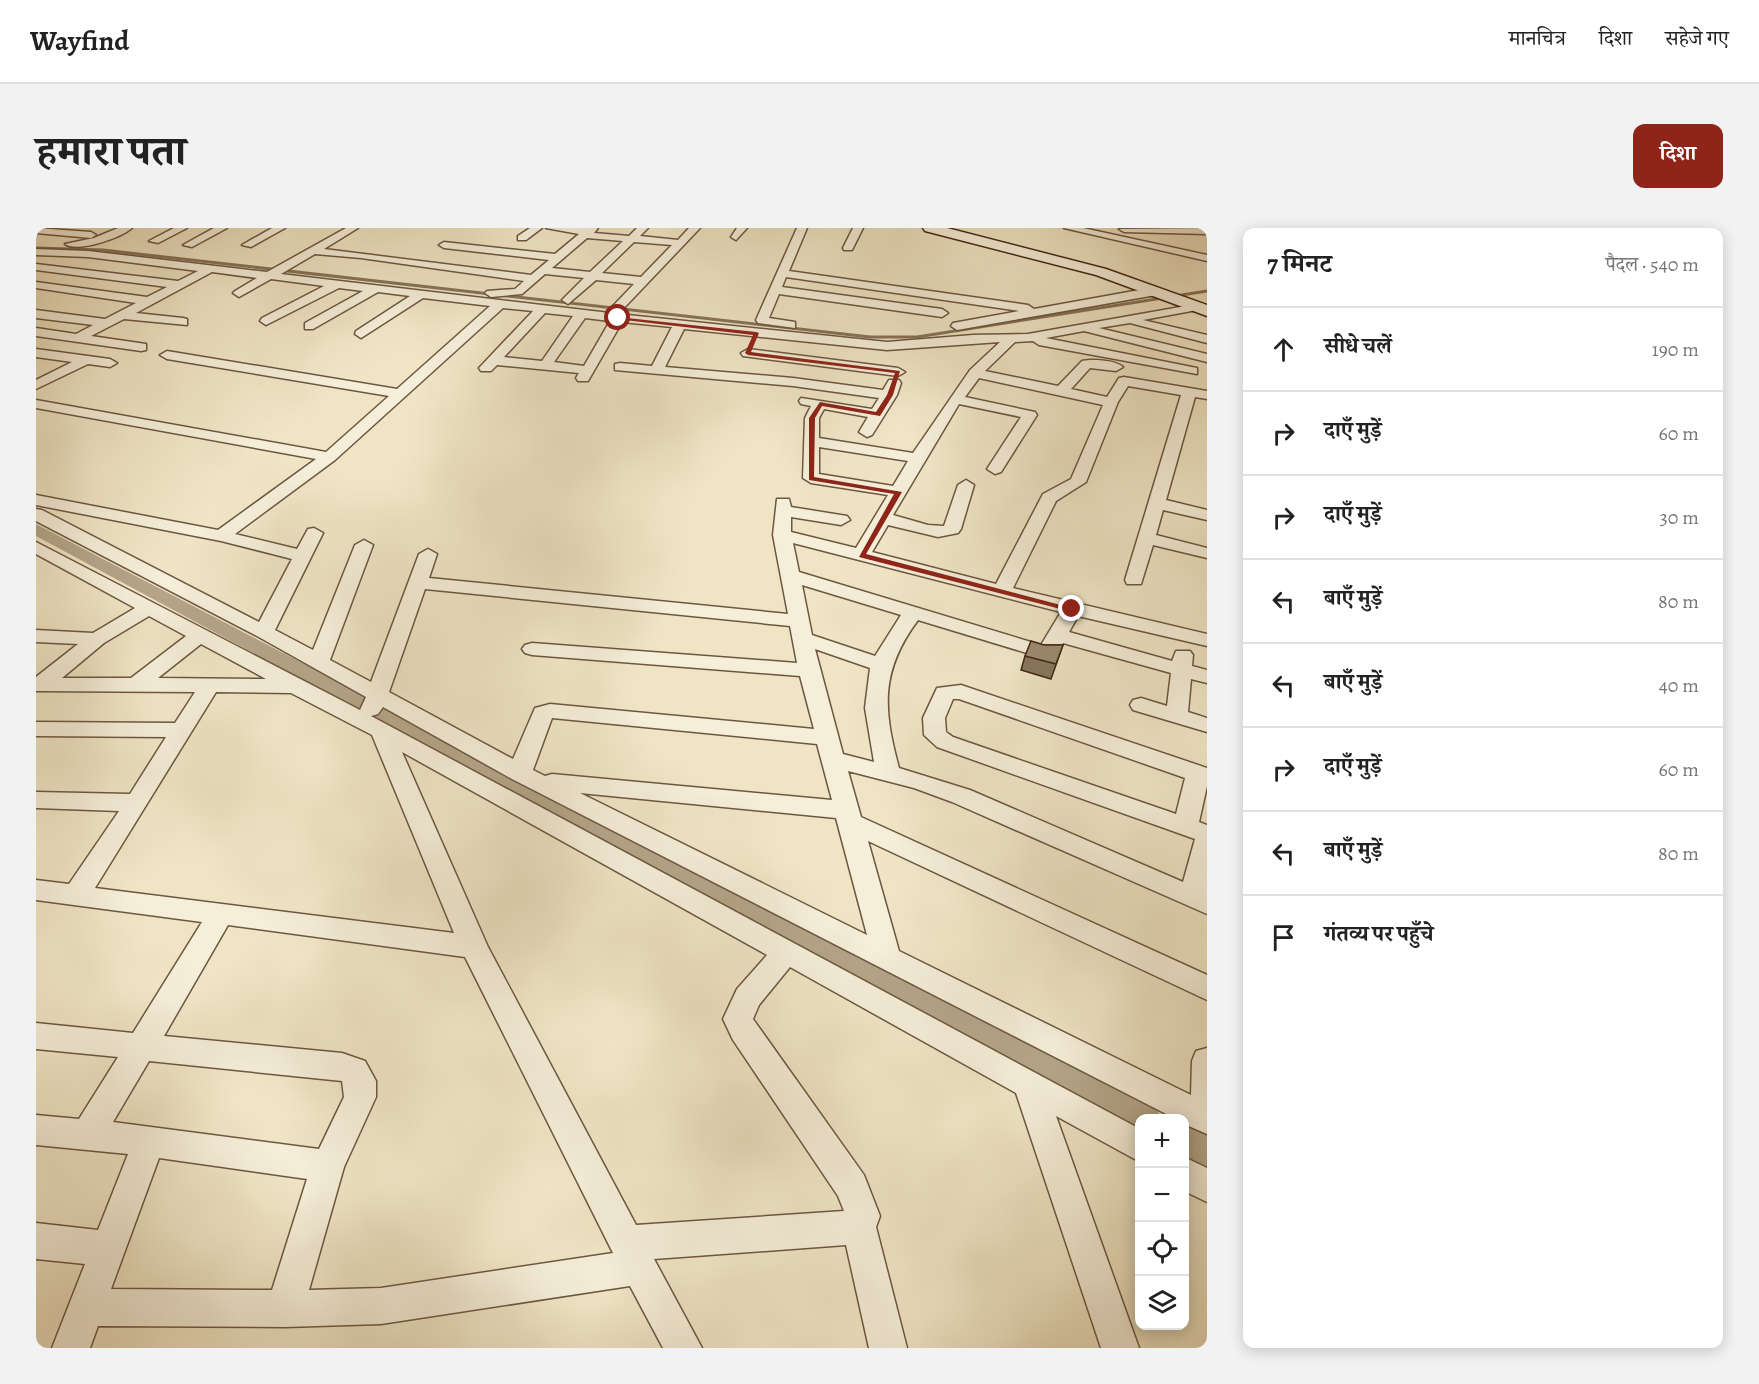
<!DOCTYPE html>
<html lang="hi">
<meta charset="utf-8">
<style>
body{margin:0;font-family:Alegreya,"Noto Serif Devanagari",serif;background:#f2f2f2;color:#222}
.controls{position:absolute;right:18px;bottom:18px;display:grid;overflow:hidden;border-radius:12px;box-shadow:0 3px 15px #0003}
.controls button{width:54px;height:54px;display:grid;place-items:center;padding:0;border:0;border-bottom:2px solid #e0e0e0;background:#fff;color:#222;font:30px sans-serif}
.stop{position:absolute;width:18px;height:18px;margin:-14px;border:4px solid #8f2418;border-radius:50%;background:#fff}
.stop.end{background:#8f2418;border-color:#fff;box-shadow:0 2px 6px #0008}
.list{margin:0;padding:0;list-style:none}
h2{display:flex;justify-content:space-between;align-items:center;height:78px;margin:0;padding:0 24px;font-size:26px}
h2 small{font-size:20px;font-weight:400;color:#767676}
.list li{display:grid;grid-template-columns:39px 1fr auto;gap:18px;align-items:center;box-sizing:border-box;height:84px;padding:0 24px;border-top:2px solid #e0e0e0}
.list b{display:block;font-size:22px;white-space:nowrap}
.list em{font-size:20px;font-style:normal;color:#767676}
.icon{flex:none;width:33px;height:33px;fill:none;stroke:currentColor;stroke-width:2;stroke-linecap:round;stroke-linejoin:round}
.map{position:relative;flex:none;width:1171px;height:1120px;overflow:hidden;border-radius:12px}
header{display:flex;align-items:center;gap:36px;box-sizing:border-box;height:84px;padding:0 30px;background:#fff;border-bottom:2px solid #e0e0e0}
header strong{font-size:28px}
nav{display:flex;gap:33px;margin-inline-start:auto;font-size:21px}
.intro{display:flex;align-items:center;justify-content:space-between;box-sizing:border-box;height:144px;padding:0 36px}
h1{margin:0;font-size:42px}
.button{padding:15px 27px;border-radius:12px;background:#8f2418;color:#fff;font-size:21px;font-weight:700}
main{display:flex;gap:36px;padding:0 36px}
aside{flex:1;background:#fff;border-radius:12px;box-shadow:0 3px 15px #0003}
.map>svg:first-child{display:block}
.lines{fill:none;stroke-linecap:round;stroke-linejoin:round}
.stream{stroke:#867359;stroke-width:3}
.canal{fill:#b4a588;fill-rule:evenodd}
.street-casing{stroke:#6d5740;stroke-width:3}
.secondary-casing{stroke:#422813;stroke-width:3}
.street{fill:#f5eed9;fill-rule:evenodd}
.secondary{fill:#f5eed9;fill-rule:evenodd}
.wall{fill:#867760;stroke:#422813;stroke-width:1.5}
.building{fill:#9c8a70;stroke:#422813;stroke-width:1.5}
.route{fill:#8f2418}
</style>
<header>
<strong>Wayfind</strong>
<nav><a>मानचित्र</a><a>दिशा</a><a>सहेजे गए</a></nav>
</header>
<div class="intro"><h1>हमारा पता</h1><a class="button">दिशा</a></div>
<main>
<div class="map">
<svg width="1171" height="1120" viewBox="0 0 1171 1120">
<rect width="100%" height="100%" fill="#efe5c5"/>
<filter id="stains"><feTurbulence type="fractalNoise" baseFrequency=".00333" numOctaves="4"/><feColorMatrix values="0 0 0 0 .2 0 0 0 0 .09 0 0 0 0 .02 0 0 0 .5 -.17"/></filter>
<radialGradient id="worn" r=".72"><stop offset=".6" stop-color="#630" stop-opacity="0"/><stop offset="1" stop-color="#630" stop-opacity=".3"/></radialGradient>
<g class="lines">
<!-- stream -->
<path class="stream" d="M0 20 67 22 834 109H881L1171 63"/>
<!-- canal -->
<path class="canal" d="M0 296 1120 880 1125 890H1104V903L1098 900 0 308Z
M1148 896 1171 906V938L1148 928Z"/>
<!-- street casing -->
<g class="street-casing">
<path id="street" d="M0 0 55 4 60 7 55 10 0 5Z
M82 0H96C85 10 41 25 29 16L58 10Z
M138 0H151L122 15 113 13Z
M178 0H191L156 19 147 17Z
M236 0H249L215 19 206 17Z
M310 0H322L288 21 495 47 513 32 408 20 403 17 408 14 519 26 543 6 510 0H562L558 5 593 8 601 0H612L604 8 642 12 653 0H664L586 82 582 83 576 79 598 56 560 52 532 76 526 72 548 50 509 46 486 66 455 69 449 65 451 63 479 61 488 53 325 30 279 26 245 46 582 86 851 114 937 107 992 106 1161 76V82L1107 92 1171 107V115L1094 95 1063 100 1171 126V134L1048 103 1010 110 1156 139 1161 140V146L1003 117 997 113 979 114 949 143 1022 158 1046 133C1057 131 1079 132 1087 139L1080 143 1054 140 1035 161 1071 169 1083 150 1088 149 1171 163V171L1159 169 1130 272 1171 282V292L1127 282 1120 307 1171 320V330L1117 317 1105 356H1091L1089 352 1145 167 1092 158 1082 174 1050 254 1020 273 977 360 1171 406V418L1042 388 1033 404 1136 433 1140 423H1154L1157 427 1156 438 1171 442V455L1155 451 1152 484 1171 490V504L1097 482 1094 477 1097 472 1105 470 1131 478 1135 445 1027 415 1020 426 1004 429 882 392C844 443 847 481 863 540L934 562 1147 654 1159 611 901 519 888 507 887 490 901 460 925 457 1171 540V558L1163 594 1171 597V686L916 574 878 560 812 543 825 589 1171 747V772L832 613 863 723 1155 867 1156 833 1160 823 1171 820V906L1148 896V890H1138L476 551 347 479 342 486 335 488 1104 901V934L1020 888 1103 1120H1065L980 865 754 739 723 777 717 791 828 947 844 988 840 999 871 1120H833L810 1017 618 1031 666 1120H627L594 1058 345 1096 249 1099 62 1098 54 1120H16L49 1036 0 1031V995L62 1002 92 926 0 917V887L43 891 82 829 0 821V795L97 805 166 694 0 672V652L33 656 83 583 0 580V564L94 566 130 509 0 508V494L139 495 159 464 0 463V449L42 416 0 414V402L57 405 99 380 0 326V314L324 482 330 469 221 408 0 293V281L6 282 223 394 256 331 185 313 0 277V267L182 302 280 231 0 180V172L290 224 353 168 131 131 124 127 131 123 361 161 454 78 387 70 325 110 319 106 320 103 374 68 342 64 277 101H269V95L327 63 303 60 230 97 224 93 226 90 288 58 235 51 203 69 197 65 199 63 221 50 176 44 100 85 147 90 151 91V97L88 91 55 108 110 116V122L105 123 0 108V100L40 106 57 97 0 90V82L69 91 100 75 0 60V54L111 69 131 59 0 42V36L142 53 162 43 52 29 0 27V21L52 23 231 44ZM551 10 587 13 554 44 516 40ZM598 14 636 17 605 49 566 45ZM467 80 497 83 443 140 445 143H455L461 137 543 145 540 150 542 153H552L586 94 636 99 616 138 584 135 579 136V142L757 158 843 170 836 181 765 170 763 173 765 176 775 178 769 190 767 250 775 255 852 267 820 320 755 304V289L805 297 814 292 811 288 755 279 753 271H741L737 307 752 386 393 350 401 326 392 321 383 326 335 454 294 432 337 317 328 312 319 317 277 422 239 402 287 305 278 300 272 301 261 321 199 306 299 232ZM509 85 537 88 506 133 468 129ZM549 90 574 93 548 138 518 134ZM648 101 851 122 964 114 934 142 877 225 783 210V190L788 181 832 189 823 204 831 209 836 207 861 167 865 155 863 152H853L847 162 757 150 629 139ZM943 150 1067 177 1035 251 1007 266 960 356 836 324 852 297 902 309 922 305 925 301 938 257 930 252 922 257 908 298 892 297 857 287 923 176 985 189 951 241 959 246 965 244 1001 187 999 184 929 169ZM783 219 872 233 857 258 783 246ZM757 315 1025 384 1005 417 763 344ZM766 357 865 387 839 428 776 407ZM389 361 754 398 761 435 496 415 489 417 486 421 489 425 496 427 764 448 778 501 514 476 499 480 477 531 353 464ZM113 388 150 408 95 450H26L68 415ZM165 416 230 451 122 450ZM779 421 834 440 829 480 838 534 807 526ZM180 464 255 465 336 507 418 705 59 660ZM917 471H923L1149 550 1140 586 917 509 910 504 909 490ZM516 490 781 516 796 572 516 546 509 548 497 542ZM366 524 731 727 701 761 687 791 697 812 802 968 808 983 600 997 452 719ZM544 565 800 590 831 707ZM192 697 429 729 577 1025 345 1060 273 1062 308 939 340 869V853L329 833 306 825 128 808ZM113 833 306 853 308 869 283 921 77 894ZM123 930 271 951 236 1062 75 1061Z
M494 0H506L490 12H482V8Z
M701 0H711L700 12 695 9Z
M761 0H771L753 43 992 77 998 81 1120 59 1126 63 1120 67 921 102 915 98 917 95 983 83 750 49 746 59 906 81 912 85 906 89 743 66 733 90 759 94V100L722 95 720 92Z
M817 0H827L816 22H808L807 20Z
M1028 0H1047L1171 27V33Z
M1171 0V6L1088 4 1083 1Z
M0 121 74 131 81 135 74 139 52 136 0 161V152L36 134 0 129Z
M712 121 862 140 869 144 862 148 707 128 705 125Z
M1148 929 1171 940V974L1148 963Z"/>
</g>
<!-- secondary casing -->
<g class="secondary-casing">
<path id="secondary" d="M887 0H911L1070 41 1171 77V88L1060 47 889 3Z"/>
</g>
<!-- street -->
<use href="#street" class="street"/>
<!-- secondary -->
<use href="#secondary" class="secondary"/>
</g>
<!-- wall -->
<path class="wall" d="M1008 417H1027L1015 451 985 442 989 428Z"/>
<!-- building -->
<path class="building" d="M995 413 1008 417H1027L1020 436 989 428Z"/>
<!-- route -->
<path class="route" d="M582 89 720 104 723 105 715 124 864 143 857 167 844 188 786 178 779 190 778 249 866 264 830 326 1040 381 1036 384 823 329 858 266 773 252V190L784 174 840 184 851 167 859 145 712 127 709 125 717 107 580 91Z"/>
<rect width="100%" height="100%" filter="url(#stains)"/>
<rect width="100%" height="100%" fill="url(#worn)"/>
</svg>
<div class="controls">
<button>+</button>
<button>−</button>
<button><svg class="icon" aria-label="locate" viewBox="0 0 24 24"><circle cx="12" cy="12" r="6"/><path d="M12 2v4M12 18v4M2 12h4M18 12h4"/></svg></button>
<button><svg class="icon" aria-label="layers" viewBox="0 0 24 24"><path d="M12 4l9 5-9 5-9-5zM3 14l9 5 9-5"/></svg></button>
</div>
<div class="stop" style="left:582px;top:90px"></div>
<div class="stop end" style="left:1036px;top:381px"></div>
</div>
<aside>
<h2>7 मिनट<small>पैदल · 540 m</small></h2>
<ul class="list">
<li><svg class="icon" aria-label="ahead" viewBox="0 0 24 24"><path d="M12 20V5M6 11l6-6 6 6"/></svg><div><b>सीधे चलें</b></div><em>190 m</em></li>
<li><svg class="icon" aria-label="right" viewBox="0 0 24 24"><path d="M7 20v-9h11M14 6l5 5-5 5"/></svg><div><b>दाएँ मुड़ें</b></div><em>60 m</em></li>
<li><svg class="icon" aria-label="right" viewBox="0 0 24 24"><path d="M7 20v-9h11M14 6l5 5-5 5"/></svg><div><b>दाएँ मुड़ें</b></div><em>30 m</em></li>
<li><svg class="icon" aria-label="left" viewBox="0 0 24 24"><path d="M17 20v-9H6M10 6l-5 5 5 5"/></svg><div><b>बाएँ मुड़ें</b></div><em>80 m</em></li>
<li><svg class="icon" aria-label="left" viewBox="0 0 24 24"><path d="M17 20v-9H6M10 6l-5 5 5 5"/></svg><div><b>बाएँ मुड़ें</b></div><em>40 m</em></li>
<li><svg class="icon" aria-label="right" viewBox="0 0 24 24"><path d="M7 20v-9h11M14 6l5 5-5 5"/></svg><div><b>दाएँ मुड़ें</b></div><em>60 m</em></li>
<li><svg class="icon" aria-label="left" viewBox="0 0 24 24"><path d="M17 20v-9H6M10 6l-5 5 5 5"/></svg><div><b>बाएँ मुड़ें</b></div><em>80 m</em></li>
<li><svg class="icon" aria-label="arrive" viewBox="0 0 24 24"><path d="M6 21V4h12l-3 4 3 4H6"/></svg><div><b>गंतव्य पर पहुँचे</b></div></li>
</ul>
</aside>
</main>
